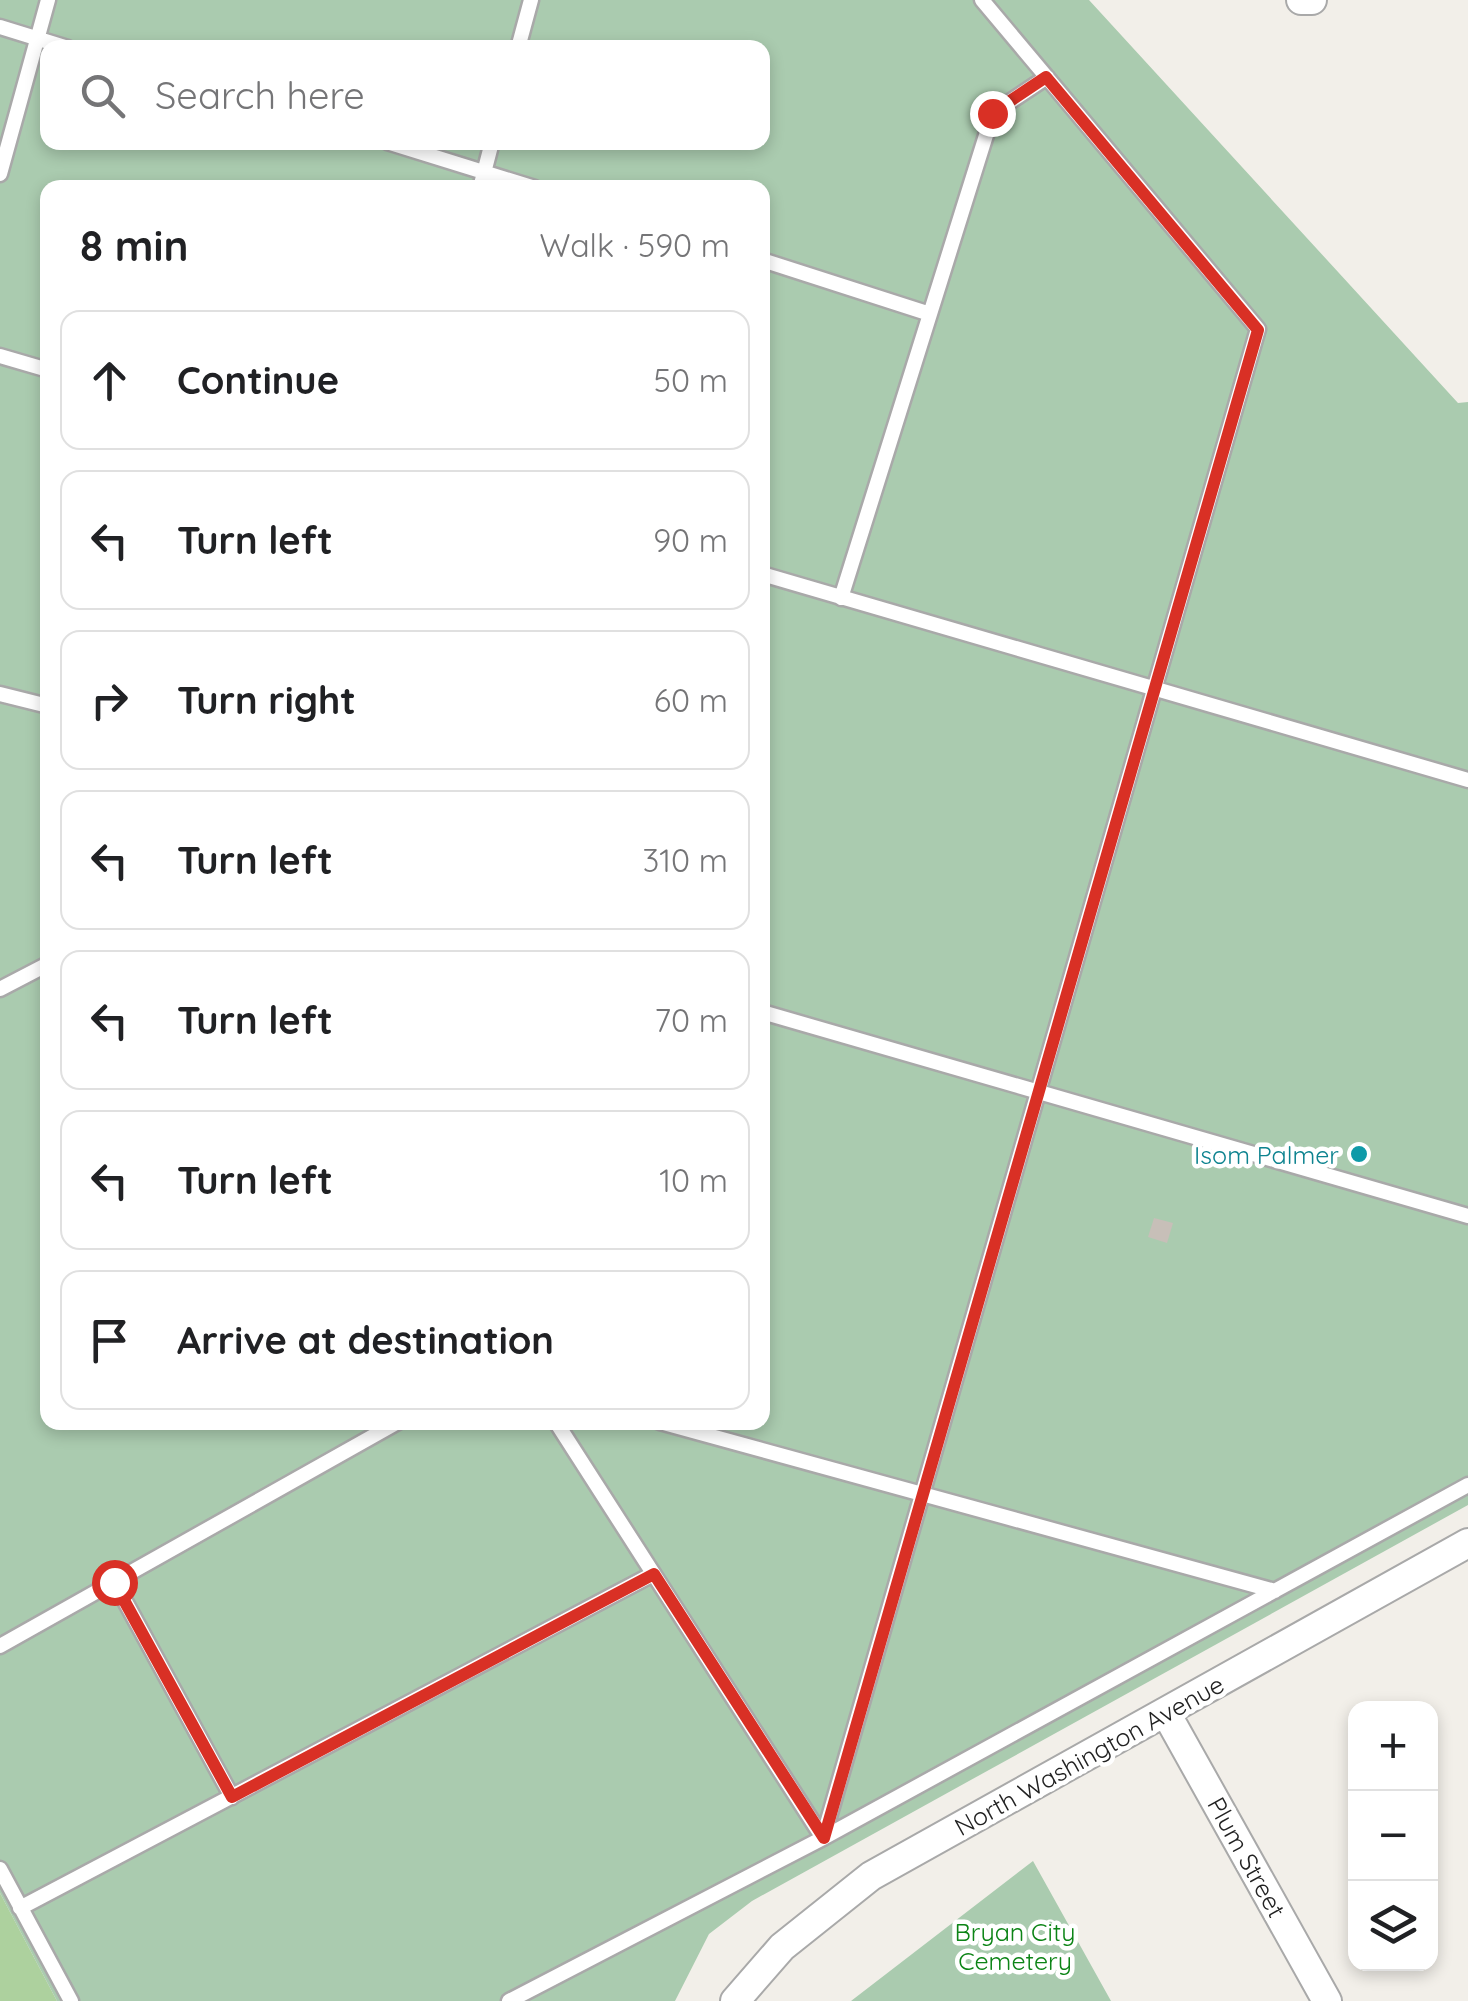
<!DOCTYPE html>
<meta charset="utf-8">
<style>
body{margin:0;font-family:Quicksand,sans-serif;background:#f2f2f2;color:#202124}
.controls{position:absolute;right:30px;bottom:30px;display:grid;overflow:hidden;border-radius:20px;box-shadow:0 5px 15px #0003}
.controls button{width:90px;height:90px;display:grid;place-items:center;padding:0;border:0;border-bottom:2px solid #e0e0e0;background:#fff;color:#202124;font:50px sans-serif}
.stop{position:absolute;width:30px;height:30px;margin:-22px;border:8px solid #d93025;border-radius:50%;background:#fff}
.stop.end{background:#d93025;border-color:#fff;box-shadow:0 2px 10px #0008}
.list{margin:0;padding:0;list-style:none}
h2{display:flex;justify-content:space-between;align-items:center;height:130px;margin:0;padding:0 40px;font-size:42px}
h2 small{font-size:32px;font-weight:400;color:#757577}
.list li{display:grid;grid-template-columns:65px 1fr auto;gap:30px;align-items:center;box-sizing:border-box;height:140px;margin:0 20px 20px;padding:0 20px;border:2px solid #e0e0e0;border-radius:20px}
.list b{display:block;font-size:38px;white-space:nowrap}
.list em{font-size:32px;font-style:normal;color:#757577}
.icon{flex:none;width:55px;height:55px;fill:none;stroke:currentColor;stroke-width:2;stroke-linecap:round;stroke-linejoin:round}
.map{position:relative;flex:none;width:1468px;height:2001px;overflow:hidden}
.search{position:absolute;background:#fff;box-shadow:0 5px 15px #0003;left:40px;top:40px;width:730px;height:110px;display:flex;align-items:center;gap:25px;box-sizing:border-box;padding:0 35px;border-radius:20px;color:#757577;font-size:38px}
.panel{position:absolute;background:#fff;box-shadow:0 5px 15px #0003;left:40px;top:180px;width:730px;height:1250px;border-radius:20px}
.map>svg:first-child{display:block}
.forest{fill:#add19e}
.cemetery{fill:#aacbaf;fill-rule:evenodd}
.building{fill:#c7bfb8}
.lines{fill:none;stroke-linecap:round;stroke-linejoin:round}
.service-casing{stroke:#a9a9a9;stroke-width:19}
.minor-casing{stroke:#a9a9a9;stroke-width:32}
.service{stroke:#fff;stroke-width:14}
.minor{stroke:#fff;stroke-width:28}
.route{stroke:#d93025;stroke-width:12}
.culture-dot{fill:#0f9aa8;stroke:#fff;stroke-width:4}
.labels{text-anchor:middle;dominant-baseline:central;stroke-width:9;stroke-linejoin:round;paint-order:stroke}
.culture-label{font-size:25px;fill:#0d838f;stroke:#fff;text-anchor:end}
.street-label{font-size:25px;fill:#222;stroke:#fff}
.park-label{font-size:25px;fill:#0c8416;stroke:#fff}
</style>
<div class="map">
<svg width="1468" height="2001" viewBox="0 0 1468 2001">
<rect width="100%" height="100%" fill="#f2efe9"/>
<!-- forest -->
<path class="forest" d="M0 1893 57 2001H0Z"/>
<!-- cemetery -->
<path class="cemetery" d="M0 0H1089L1458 403 1468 402V1505L752 1901 709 1934 675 2001H57L0 1893ZM48 48H762V142H48ZM48 188H762V1422H48Z
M1033 1861 1111 2001H851Z"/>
<!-- building -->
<path class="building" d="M1154 1218 1173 1223 1167 1243 1148 1237Z"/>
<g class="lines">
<!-- service casing -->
<g class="service-casing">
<path id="service" d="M0 27 68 48
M518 48 531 0
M387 142 535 188
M0 174 48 0
M480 188 492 142
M762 260 930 314
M0 356 48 370
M762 574 1468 780
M841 598 993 113 1047 77
M0 694 48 706
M0 989 48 964
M762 1012 1468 1216
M556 1422 823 1838
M660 1422 1275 1591
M114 1581 232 1797
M0 1646 398 1422
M823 1838 1258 329 982 0
M0 1869 71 2001
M20 1908 653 1574
M509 2001 823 1838 1468 1485"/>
</g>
<!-- minor casing -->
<g class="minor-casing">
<path id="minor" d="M1301 0H1312
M1166 1713 1327 2001
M735 2001 782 1947 871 1876 1468 1543"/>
</g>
<!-- service -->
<use href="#service" class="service"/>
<!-- minor -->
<use href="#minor" class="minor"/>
</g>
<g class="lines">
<!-- route -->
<path class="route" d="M114 1582 232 1797 654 1574 824 1838 1258 330 1046 77 992 113"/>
</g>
<!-- markers -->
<circle class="culture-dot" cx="1359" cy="1154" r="10"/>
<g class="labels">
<!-- culture labels -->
<g class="culture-label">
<text x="1339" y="1154">Isom Palmer</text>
</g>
<!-- street labels -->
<g class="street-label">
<text transform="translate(1089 1755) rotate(-29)">North Washington Avenue</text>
<text transform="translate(1247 1857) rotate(61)">Plum Street</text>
</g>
<!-- park labels -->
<g class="park-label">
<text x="1015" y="1931">Bryan City<tspan x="1015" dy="29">Cemetery</tspan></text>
</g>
</g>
</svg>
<div class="controls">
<button>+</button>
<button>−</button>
<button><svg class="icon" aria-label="layers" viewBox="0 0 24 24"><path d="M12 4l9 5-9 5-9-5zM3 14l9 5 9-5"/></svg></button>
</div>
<div class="stop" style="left:114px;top:1582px"></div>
<div class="stop end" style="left:992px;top:113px"></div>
<div class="search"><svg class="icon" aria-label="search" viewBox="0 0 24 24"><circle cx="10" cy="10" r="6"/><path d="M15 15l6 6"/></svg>Search here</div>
<section class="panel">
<h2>8 min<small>Walk · 590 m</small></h2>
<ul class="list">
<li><svg class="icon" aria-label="ahead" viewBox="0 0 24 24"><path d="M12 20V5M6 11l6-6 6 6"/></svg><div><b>Continue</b></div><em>50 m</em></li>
<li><svg class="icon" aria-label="left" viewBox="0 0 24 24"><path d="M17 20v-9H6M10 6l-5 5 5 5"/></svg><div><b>Turn left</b></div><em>90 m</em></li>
<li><svg class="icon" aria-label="right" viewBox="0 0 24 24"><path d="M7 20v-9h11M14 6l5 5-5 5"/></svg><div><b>Turn right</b></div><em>60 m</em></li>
<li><svg class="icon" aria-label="left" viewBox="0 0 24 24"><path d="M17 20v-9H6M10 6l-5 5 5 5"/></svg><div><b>Turn left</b></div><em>310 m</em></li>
<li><svg class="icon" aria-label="left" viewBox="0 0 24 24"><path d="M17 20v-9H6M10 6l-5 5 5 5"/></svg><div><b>Turn left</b></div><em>70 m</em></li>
<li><svg class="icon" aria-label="left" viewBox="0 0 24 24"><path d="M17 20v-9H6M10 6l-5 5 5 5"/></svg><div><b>Turn left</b></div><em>10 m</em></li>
<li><svg class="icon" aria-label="arrive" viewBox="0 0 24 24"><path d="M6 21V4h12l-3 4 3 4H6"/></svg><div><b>Arrive at destination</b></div></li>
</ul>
</section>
</div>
